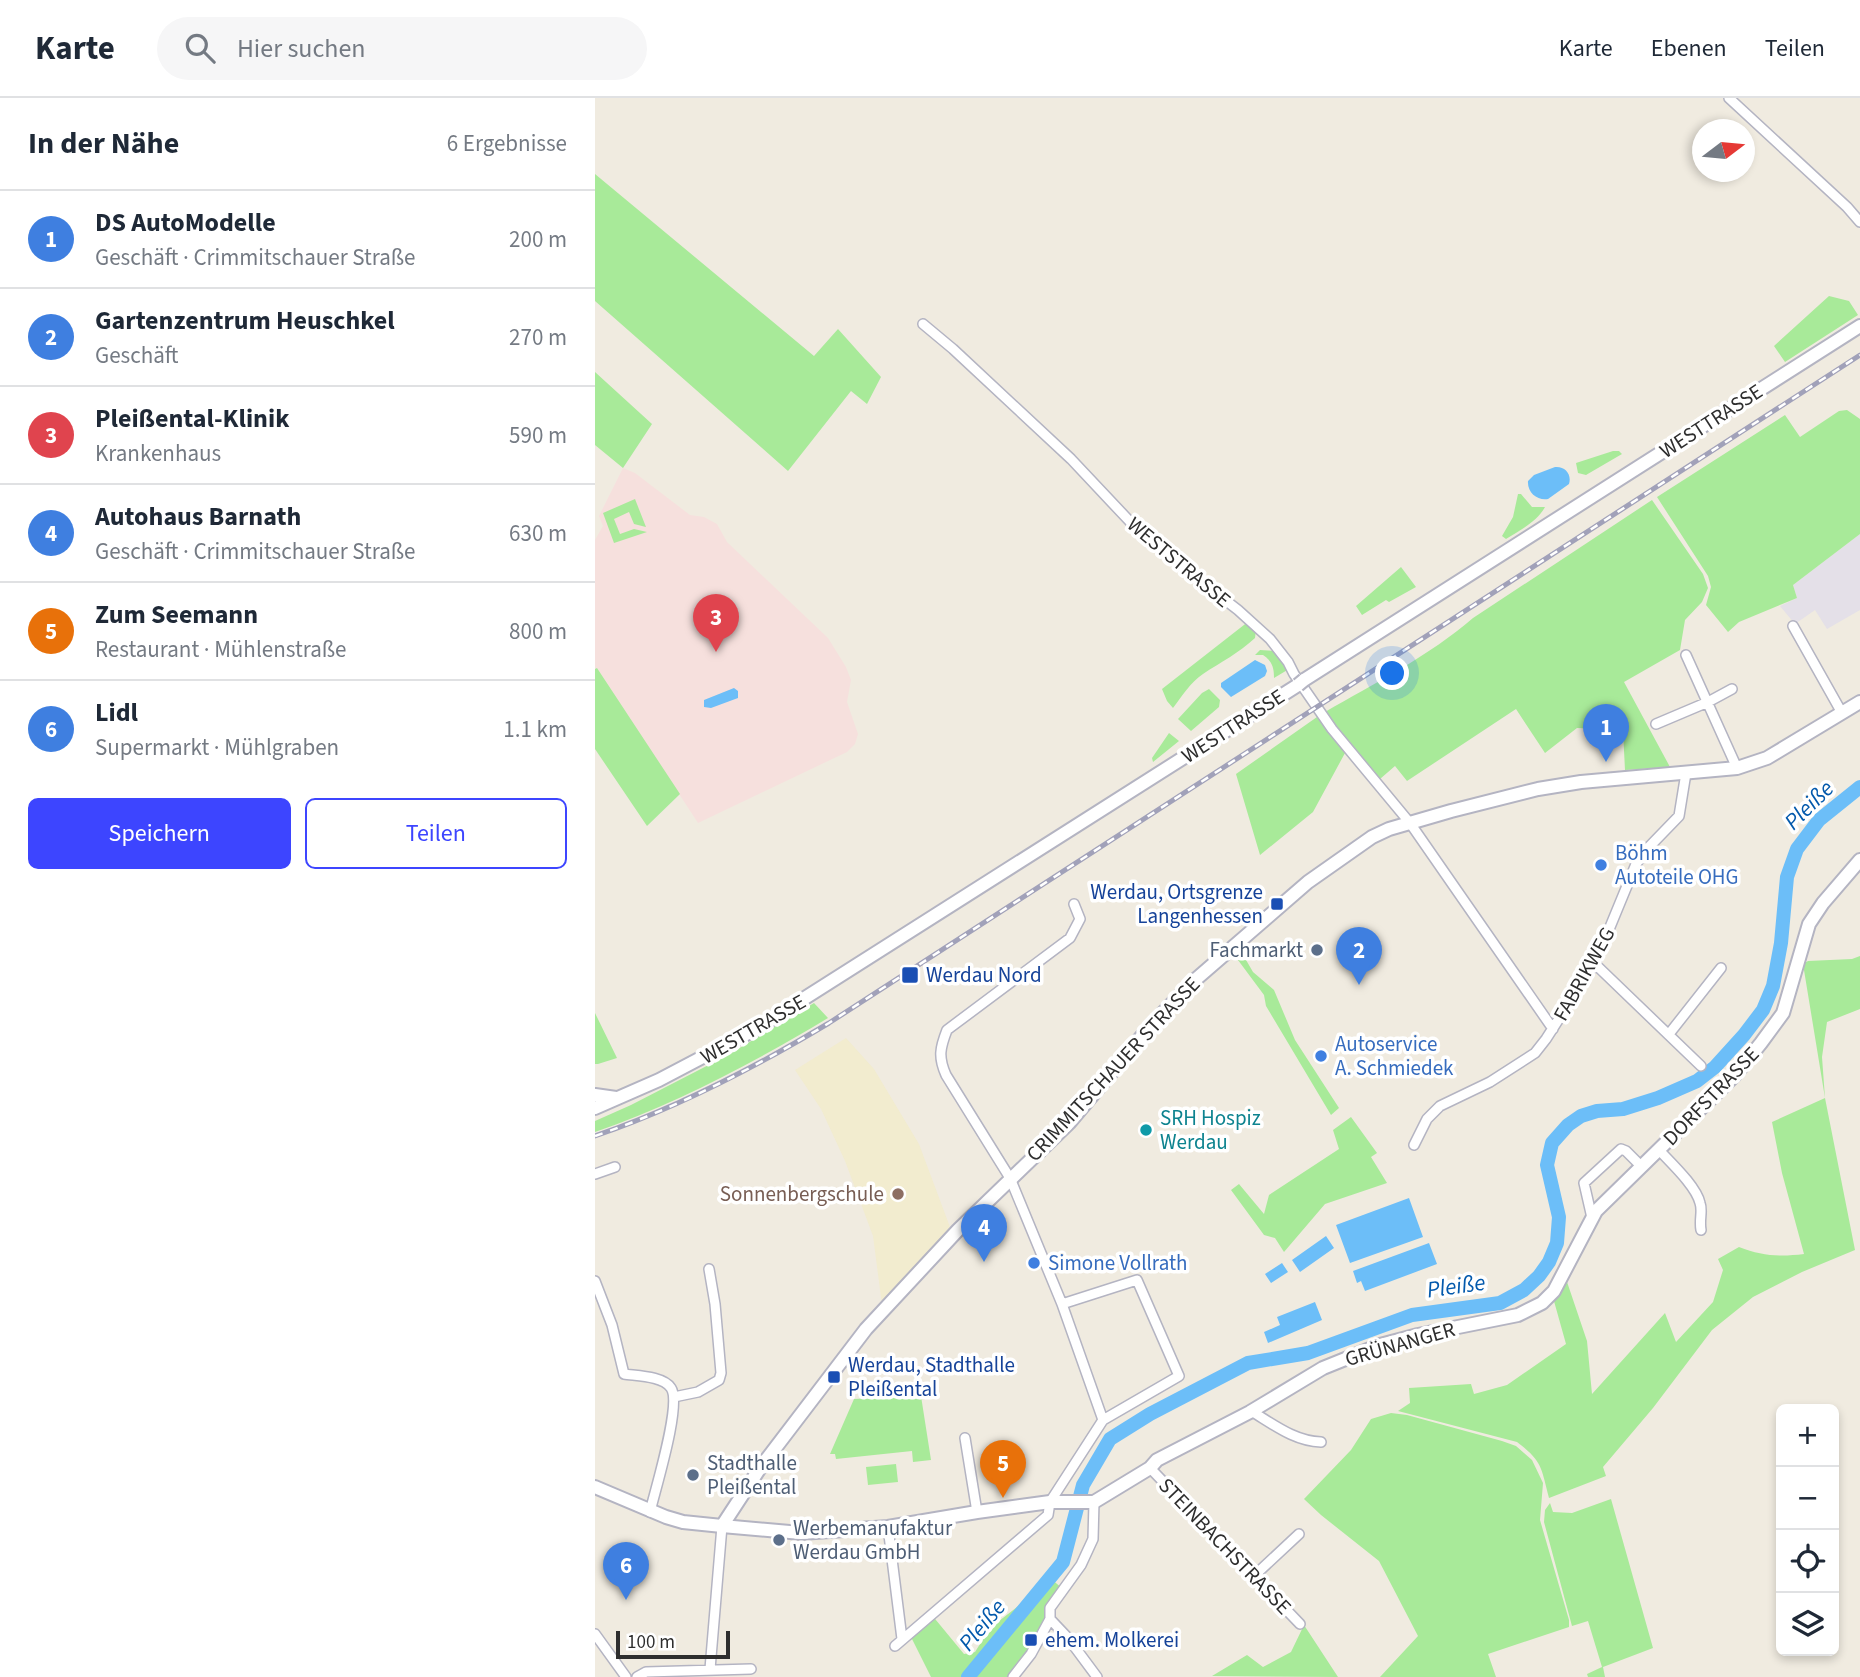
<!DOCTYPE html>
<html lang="de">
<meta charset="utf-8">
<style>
body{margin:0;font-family:"Source Sans 3",sans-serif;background:#f6f6f7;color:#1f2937}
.controls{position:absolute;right:21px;bottom:21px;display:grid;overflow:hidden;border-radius:10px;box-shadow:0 4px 10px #0003}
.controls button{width:63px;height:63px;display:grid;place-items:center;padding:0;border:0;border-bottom:2px solid #e0e1e3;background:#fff;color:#1f2937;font:35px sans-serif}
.compass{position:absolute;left:1097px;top:21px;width:63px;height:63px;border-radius:50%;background:#fff;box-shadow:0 4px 10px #0003;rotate:74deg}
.scale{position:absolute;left:21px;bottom:18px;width:114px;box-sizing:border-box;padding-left:7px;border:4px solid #2e2e2e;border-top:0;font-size:19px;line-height:24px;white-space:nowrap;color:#2e2e2e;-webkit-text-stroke:5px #fff;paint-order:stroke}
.you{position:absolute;left:798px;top:576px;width:24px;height:24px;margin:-18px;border:5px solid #fff;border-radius:50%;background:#1a73e8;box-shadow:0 0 0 10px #1a73e833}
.badge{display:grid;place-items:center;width:46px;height:46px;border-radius:50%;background:#3d45ff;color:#fff;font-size:23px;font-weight:700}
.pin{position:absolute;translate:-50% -58px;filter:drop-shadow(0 2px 4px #0008)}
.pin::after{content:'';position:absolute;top:37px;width:24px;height:21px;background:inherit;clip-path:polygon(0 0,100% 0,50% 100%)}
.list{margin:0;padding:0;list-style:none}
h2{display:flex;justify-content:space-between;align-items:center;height:91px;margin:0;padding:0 28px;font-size:30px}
h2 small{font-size:23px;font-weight:400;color:#747a83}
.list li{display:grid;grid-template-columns:46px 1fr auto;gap:21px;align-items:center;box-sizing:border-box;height:98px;padding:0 28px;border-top:2px solid #e0e1e3}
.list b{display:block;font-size:26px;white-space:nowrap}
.list p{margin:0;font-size:23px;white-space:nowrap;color:#747a83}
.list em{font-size:23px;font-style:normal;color:#747a83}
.actions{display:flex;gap:14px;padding:21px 28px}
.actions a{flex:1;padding:16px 0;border:2px solid #3d45ff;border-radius:10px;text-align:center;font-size:24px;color:#3d45ff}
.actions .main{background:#3d45ff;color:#fff}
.icon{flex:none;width:38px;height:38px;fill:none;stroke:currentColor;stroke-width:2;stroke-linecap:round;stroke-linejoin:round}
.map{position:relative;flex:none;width:1265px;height:1579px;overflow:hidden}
header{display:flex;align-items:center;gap:42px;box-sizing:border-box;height:98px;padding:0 35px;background:#fff;border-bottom:2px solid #e0e1e3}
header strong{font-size:33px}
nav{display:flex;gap:38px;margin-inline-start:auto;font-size:24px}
.search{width:490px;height:63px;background:#f6f6f7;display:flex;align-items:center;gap:18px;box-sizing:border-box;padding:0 24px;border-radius:38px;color:#747a83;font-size:26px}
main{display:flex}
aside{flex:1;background:#fff}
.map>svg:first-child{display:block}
.industrial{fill:#e4e0e8}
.education{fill:#f2eccf}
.medical{fill:#f6e0dd}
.green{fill:#a8ea99}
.water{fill:#6cbef8}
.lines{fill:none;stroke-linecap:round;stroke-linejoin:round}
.river{stroke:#6cbef8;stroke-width:14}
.street-casing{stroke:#b4b4c2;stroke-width:12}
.secondary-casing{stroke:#b4b4c2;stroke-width:16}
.street{stroke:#fff;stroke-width:9}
.secondary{stroke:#fff;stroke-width:12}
.rail-casing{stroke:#a1a1b9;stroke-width:5}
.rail{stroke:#fff;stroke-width:2.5;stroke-dasharray:8;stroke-linecap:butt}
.secondary-bridge-casing{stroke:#b4b4c2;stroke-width:16;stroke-linecap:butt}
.secondary-bridge{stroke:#fff;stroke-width:12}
.shop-dot{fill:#3f7fe0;stroke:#fff;stroke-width:2.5}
.transit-dot{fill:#1a4fb4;stroke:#fff;stroke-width:2.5}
.service-dot{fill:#5c6f8a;stroke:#fff;stroke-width:2.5}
.culture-dot{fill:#0f9aa8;stroke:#fff;stroke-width:2.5}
.education-dot{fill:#8d6e63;stroke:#fff;stroke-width:2.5}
.labels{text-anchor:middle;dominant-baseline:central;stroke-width:7;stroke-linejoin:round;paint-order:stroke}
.street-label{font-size:21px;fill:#2e2e2e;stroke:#fff}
.shop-label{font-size:21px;fill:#366cbe;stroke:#fff;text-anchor:start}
.transit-label{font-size:21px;fill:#164399;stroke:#fff;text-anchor:start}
.service-label{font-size:21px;fill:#4e5e75;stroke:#fff;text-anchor:start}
.culture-label{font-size:21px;fill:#0d838f;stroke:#fff;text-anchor:start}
.education-label{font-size:21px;fill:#785e54;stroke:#fff;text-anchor:end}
.water-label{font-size:23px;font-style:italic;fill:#0359ac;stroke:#fff}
</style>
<header>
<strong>Karte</strong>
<div class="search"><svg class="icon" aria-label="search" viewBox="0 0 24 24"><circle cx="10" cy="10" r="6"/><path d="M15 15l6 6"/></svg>Hier suchen</div>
<nav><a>Karte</a><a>Ebenen</a><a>Teilen</a></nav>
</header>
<main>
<aside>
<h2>In der Nähe<small>6 Ergebnisse</small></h2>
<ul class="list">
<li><span class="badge" style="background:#3f7fe0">1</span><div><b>DS AutoModelle</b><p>Geschäft · Crimmitschauer Straße</p></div><em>200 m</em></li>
<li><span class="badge" style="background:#3f7fe0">2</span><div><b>Gartenzentrum Heuschkel</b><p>Geschäft</p></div><em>270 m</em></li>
<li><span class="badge" style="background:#e0444e">3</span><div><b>Pleißental-Klinik</b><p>Krankenhaus</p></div><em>590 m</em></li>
<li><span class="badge" style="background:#3f7fe0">4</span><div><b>Autohaus Barnath</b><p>Geschäft · Crimmitschauer Straße</p></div><em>630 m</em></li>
<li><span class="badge" style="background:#e8710a">5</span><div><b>Zum Seemann</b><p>Restaurant · Mühlenstraße</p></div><em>800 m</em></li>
<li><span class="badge" style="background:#3f7fe0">6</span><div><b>Lidl</b><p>Supermarkt · Mühlgraben</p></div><em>1.1 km</em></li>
</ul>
<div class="actions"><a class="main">Speichern</a><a>Teilen</a></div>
</aside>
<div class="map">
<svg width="1265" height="1579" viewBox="0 0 1265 1579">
<rect width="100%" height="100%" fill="#f0ebe0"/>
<!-- industrial -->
<path class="industrial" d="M1265 436V512L1232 531 1220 512 1200 526 1185 508 1202 500 1198 487Z"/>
<!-- education -->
<path class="education" d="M251 940 279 971 324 1046 355 1129 287 1207 278 1138 250 1063 226 1011 200 972Z"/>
<!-- medical -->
<path class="medical" d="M28 370 40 375 95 417 109 419 122 426 132 444 233 540 251 569 256 582 252 604 263 636 260 646 252 654 103 725 2 570 0 571V442L8 428 4 418Z"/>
<!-- green -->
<path class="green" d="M0 76 219 258 243 231 286 279 272 306 256 293 193 373 0 203Z
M1234 198 1254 203 1263 217 1190 264 1179 248Z
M0 274 57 326 28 370 0 347Z
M1252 312 1265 321V436L1198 487 1202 500 1144 524 1133 534 1111 507 1116 489 1113 478 1062 399 1190 317 1205 339 1244 313Z
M1018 353H1024L1027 356 991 377 983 375 981 365Z
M923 396H926L937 409H950C942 424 925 432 911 441L907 438 918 419Z
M40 401 51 429 39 426 34 414 19 421 25 436 39 431 52 434 19 445 8 415Z
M1057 402 1108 476 1113 490 1107 504 1090 522 1085 552 1029 584 1075 669 1030 672 1028 632 982 630 950 655 921 611 812 683 800 668 785 681 730 614C780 585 834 558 878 520Z
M806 469 821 489 794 504 791 502 767 517 761 508Z
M654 523 661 532 660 540C644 555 626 564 608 576 596 584 587 598 578 610L572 603 567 591Z
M665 552 679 553 694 571 679 580C679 569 677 563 668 557H660Z
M2 570 85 696 52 728 0 651V571Z
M614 591 625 602 624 609 596 633 583 621 607 595Z
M722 619 750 655 718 714 665 757 641 676Z
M574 635 584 643 558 664 557 660Z
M647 855 658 874 679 892 700 942 744 1010 736 1017 671 908 669 897 640 858Z
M1265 858V911L1232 924 1227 959 1230 1000 1260 1152 1207 1174 1158 1199 1117 1232 1058 1310 1008 1369 1011 1378 954 1400C946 1370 948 1364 922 1344L803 1313 815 1305 814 1290 876 1286 879 1296 912 1287 971 1246 957 1196 969 1175 992 1243 997 1296 1070 1215 1081 1244 1118 1204 1128 1172 1123 1161 1144 1149C1167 1158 1185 1159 1209 1156L1187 1075 1177 1024 1230 1000 1208 866 1213 863 1257 861Z
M219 905 233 920C160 964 81 1006 0 1034V1023L36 1007 133 957Z
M0 915 22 960 3 966H0Z
M756 1019 782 1055 776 1059 792 1085 730 1106 689 1154 680 1140 669 1137 636 1092 644 1086 669 1116 674 1097 744 1051 738 1032Z
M326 1298 336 1362 318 1364 317 1353 241 1361 240 1356H235L259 1301Z
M796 1315 812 1317 907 1343 921 1348 937 1362 948 1385 945 1422 974 1522V1529L893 1556 901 1579H785L823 1538 784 1463 726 1417 709 1401 756 1352 776 1321Z
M301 1366 303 1384 273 1387 271 1369Z
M1016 1401 1058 1550 1008 1569 1010 1579H993L992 1576 1007 1569 993 1523 977 1528 949 1424 950 1412 955 1405 958 1414 977 1415Z
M455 1480 468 1491 455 1510V1521L418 1579H336L314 1535 336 1516 369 1556 380 1554 395 1530 453 1485Z
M709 1527 743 1579 617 1578 652 1557 668 1569 696 1554Z"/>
<!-- water -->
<path class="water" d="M960 369C970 368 977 376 974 386L953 401C943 403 932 395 933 383L939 377Z
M660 562 670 567 672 573 670 578 636 599 626 589V585Z
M139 590 143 593V600L116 610 109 609V602Z
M814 1100 828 1139 755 1165 741 1127Z
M731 1138 739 1150 705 1174 697 1162Z
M834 1145 842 1166 770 1193 766 1183 762 1185 758 1173Z
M687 1165 693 1174 676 1185 670 1176Z
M720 1204 727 1222 673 1245 669 1234 685 1227 682 1219Z"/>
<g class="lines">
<!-- river -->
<path class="river" d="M373 1579 468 1464 488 1387 515 1341 555 1316 653 1265 713 1255 817 1217 905 1205 929 1192 944 1178 954 1164 962 1145 964 1119 952 1067 957 1045 973 1027 986 1018 1002 1013 1028 1011 1063 1000 1102 983 1120 969 1149 937 1168 912 1178 888 1186 845 1192 779 1202 751 1224 722 1265 689"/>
<!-- street casing -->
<g class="street-casing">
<path id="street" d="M1134 0 1252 109 1265 124
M328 226 358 251 476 361 540 429 581 464 643 512 675 541 693 564 699 576 737 631 815 725 958 931
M1198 528 1247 615
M1091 557 1142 670
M1061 626 1113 604 1137 591
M479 806 485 821 475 840 352 932C345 950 343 959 351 977L415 1080 467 1206 508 1322
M1000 866 1106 968
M1074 936 1126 870
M819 1047 832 1021 845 1008 895 984 940 955 951 941 1001 863 1041 766 1053 750 1084 718 1091 675
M1064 1052C1076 1065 1101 1088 1105 1105 1108 1113 1104 1121 1106 1132
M0 1076 20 1069
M997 1120 989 1085 1026 1051 1031 1053 1047 1069
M0 1183 17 1227 29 1276C42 1278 68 1278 76 1290 87 1306 60 1392 55 1414
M79 1299 103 1294 124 1282 126 1275 120 1206 114 1171
M656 1313C678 1326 699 1343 726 1344
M370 1340 382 1414
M555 1370 705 1526
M293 1429 307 1541
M659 1478 704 1436
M455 1521 473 1540 502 1579
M0 1536 31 1579
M300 1548 453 1417 455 1404 508 1322 584 1278 542 1182 467 1206
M115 1571 127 1428
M42 1579 51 1574 156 1571
M418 1579 436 1556 455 1521V1510L486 1467 498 1441 499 1404"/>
</g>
<!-- secondary casing -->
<g class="secondary-casing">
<path id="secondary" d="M709 582 1265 228
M0 997 21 1000
M0 1010 64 982 161 931 703 587
M0 1389 71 1419 88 1424 127 1428 165 1370 271 1231 363 1132 474 1025 558 925 600 882 713 784 777 739 794 731 856 713 943 691 986 684 1142 670 1172 660 1265 604
M127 1428 206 1435 293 1429 382 1414 455 1404H499L555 1370 562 1362 655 1314 728 1270 785 1247 823 1237 923 1217 947 1205 959 1193 1001 1113 1140 977 1166 945 1188 915 1214 826 1228 805 1265 762"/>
</g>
<!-- street -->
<use href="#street" class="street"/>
<!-- secondary -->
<use href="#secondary" class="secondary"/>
<!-- rail casing -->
<g class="rail-casing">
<path id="rail" d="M0 1038C82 1010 159 970 234 925L1265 257"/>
</g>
<!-- rail -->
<use href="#rail" class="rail"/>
<!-- secondary-bridge casing -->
<g class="secondary-bridge-casing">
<path id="secondary-bridge" d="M703 587 709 582"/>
</g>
<!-- secondary-bridge -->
<use href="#secondary-bridge" class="secondary-bridge"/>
</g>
<!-- markers -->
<g class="shop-dot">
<circle cx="1006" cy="767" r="7"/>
<circle cx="726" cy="958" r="7"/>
<circle cx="439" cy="1165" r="7"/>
</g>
<g class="transit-dot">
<rect x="675" y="799" width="14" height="14" rx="3.5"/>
<rect x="306" y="868" width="18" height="18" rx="3.5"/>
<rect x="232" y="1272" width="14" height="14" rx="3.5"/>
<rect x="429" y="1535" width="14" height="14" rx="3.5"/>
</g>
<g class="service-dot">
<circle cx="722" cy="852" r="7"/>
<circle cx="98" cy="1377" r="7"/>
<circle cx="184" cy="1442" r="7"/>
</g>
<circle class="culture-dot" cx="551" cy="1032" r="7"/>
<circle class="education-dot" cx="303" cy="1096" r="7"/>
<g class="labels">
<!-- street labels -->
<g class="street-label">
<text transform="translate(1116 323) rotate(-33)">WESTTRASSE</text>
<text transform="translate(584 464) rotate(40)">WESTSTRASSE</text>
<text transform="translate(638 628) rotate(-33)">WESTTRASSE</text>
<text transform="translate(989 876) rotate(-61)">FABRIKWEG</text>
<text transform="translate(158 931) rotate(-30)">WESTTRASSE</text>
<text transform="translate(518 971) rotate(-47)">CRIMMITSCHAUER STRASSE</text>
<text transform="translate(1116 998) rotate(-46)">DORFSTRASSE</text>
<text transform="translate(805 1246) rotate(-16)">GRÜNANGER</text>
<text transform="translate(630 1448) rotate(46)">STEINBACHSTRASSE</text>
</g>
<!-- shop labels -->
<g class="shop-label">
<text x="1020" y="755">Böhm<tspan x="1020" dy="24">Autoteile OHG</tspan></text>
<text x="740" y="946">Autoservice<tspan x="740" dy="24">A. Schmiedek</tspan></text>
<text x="453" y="1165">Simone Vollrath</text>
</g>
<!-- transit labels -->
<g class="transit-label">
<text x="668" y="794" text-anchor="end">Werdau, Ortsgrenze<tspan x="668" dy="24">Langenhessen</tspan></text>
<text x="331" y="877">Werdau Nord</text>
<text x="253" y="1267">Werdau, Stadthalle<tspan x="253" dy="24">Pleißental</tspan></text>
<text x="450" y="1542">ehem. Molkerei</text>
</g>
<!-- service labels -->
<g class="service-label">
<text x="708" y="852" text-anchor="end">Fachmarkt</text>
<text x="112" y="1365">Stadthalle<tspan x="112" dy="24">Pleißental</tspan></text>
<text x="198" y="1430">Werbemanufaktur<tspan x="198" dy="24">Werdau GmbH</tspan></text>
</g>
<!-- culture labels -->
<g class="culture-label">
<text x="565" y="1020">SRH Hospiz<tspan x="565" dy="24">Werdau</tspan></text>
</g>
<!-- education labels -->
<g class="education-label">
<text x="289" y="1096">Sonnenbergschule</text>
</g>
<!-- water labels -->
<g class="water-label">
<text transform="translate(1214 707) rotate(-45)">Pleiße</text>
<text transform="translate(861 1188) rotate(-8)">Pleiße</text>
<text transform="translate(387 1527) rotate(-50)">Pleiße</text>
</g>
</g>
</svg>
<div class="controls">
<button>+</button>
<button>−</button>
<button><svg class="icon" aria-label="locate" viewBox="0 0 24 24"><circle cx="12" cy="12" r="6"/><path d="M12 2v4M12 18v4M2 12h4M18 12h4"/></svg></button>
<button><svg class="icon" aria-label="layers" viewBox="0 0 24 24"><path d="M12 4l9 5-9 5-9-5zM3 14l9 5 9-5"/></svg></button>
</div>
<svg class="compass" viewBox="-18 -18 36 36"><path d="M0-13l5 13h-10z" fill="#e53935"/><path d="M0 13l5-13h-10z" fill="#747a83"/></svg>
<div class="scale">100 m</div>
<div class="you"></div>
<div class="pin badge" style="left:1011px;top:664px;background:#3f7fe0">1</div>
<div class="pin badge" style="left:764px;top:887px;background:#3f7fe0">2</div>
<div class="pin badge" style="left:121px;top:554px;background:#e0444e">3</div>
<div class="pin badge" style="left:389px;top:1164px;background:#3f7fe0">4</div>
<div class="pin badge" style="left:408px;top:1400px;background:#e8710a">5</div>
<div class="pin badge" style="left:31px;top:1502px;background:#3f7fe0">6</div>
</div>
</main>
